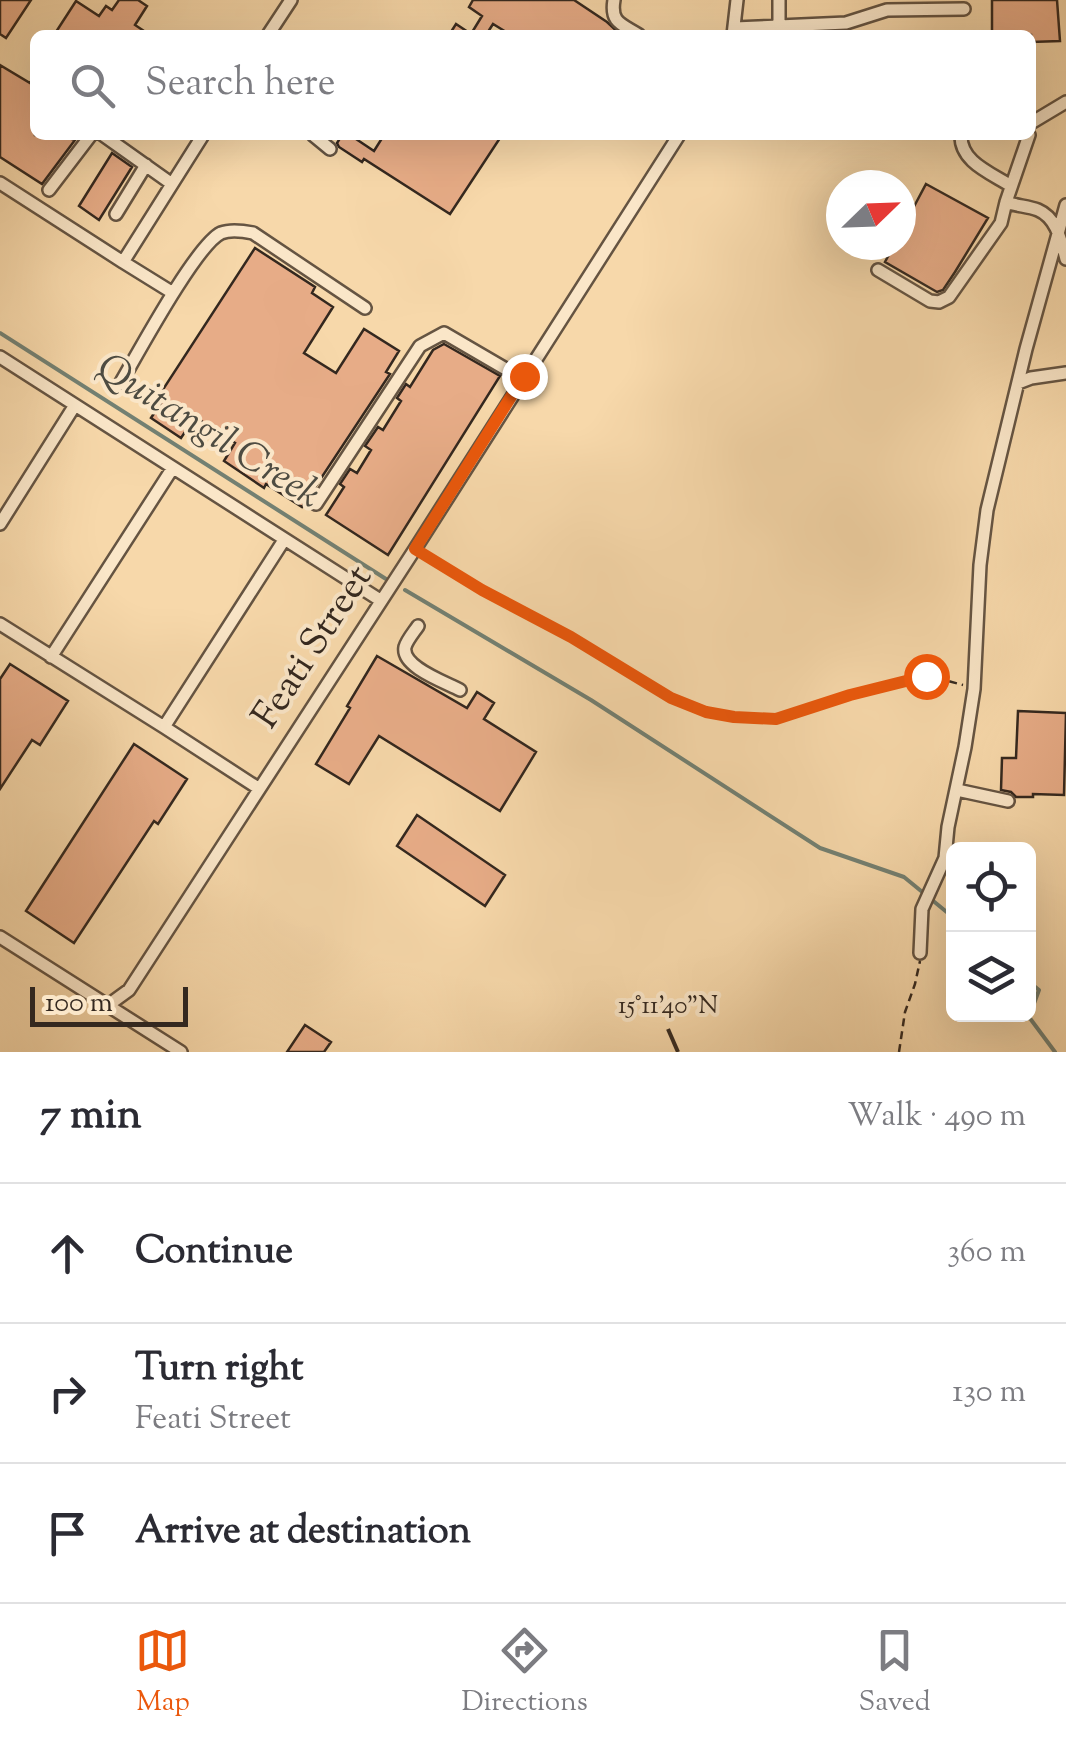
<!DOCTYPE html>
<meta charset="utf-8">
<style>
body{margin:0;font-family:"Sorts Mill Goudy",serif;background:#f2f2f3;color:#2b2b33}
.controls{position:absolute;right:30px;bottom:30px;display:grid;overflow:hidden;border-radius:15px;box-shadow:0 10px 40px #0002}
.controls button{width:90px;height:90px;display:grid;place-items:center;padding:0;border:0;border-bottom:2px solid #e1e1e2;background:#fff;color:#2b2b33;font:50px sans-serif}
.compass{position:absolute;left:826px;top:170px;width:90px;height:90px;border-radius:50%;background:#fff;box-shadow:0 10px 40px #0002;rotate:67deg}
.scale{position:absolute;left:30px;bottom:25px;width:158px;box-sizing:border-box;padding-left:10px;border:5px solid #34281f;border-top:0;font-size:28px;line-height:35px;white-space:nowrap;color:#34281f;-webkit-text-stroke:8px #fae6c8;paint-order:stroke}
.stop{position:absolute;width:30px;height:30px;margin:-22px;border:8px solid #ea580c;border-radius:50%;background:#fff}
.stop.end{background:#ea580c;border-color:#fff;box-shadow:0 2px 10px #0008}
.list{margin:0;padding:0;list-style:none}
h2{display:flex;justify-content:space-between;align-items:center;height:130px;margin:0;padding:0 40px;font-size:42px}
h2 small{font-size:32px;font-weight:400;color:#7c7c81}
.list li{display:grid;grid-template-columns:65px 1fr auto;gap:30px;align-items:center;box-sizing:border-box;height:140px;padding:0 40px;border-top:2px solid #e1e1e2}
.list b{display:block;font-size:38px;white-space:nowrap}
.list p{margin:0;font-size:32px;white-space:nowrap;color:#7c7c81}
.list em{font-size:32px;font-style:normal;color:#7c7c81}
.icon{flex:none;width:55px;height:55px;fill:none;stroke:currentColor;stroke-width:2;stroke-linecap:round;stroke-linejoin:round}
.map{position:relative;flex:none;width:1066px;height:1052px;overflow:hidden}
.search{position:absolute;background:#fff;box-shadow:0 10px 40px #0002;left:30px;right:30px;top:30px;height:110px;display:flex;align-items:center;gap:25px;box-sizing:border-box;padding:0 35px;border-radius:15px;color:#7c7c81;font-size:38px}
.sheet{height:550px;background:#fff}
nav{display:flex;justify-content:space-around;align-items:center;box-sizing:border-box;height:140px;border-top:2px solid #e1e1e2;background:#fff;font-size:28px;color:#7c7c81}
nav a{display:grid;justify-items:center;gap:5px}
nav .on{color:#ea580c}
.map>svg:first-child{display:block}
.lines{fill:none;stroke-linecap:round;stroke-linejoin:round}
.stream{stroke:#738072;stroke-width:4}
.building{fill:#e7ac87;stroke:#34281f;stroke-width:2.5}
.minor-casing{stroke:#655442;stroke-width:16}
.path{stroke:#34281f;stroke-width:2.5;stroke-dasharray:8 5;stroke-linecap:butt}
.minor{stroke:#fae6c8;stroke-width:11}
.route{stroke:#ea580c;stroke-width:12}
.ticks{fill:none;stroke:#34281f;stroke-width:4}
.labels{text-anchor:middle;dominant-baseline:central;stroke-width:8;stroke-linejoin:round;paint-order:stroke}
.street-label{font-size:38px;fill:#34281f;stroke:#fae6c8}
.water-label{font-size:40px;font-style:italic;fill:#4e4c42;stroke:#fae6c8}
.ticks-label{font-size:25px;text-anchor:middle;fill:#34281f;stroke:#fae6c8;stroke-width:8;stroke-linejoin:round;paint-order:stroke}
</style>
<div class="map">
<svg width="1066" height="1052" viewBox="0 0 1066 1052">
<rect width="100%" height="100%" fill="#f7d8aa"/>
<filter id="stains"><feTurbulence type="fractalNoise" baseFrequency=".002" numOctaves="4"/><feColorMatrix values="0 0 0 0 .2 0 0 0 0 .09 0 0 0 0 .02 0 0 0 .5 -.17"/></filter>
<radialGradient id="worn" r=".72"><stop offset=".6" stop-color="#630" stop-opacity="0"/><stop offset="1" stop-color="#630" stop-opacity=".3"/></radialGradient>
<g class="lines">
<!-- stream -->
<path class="stream" d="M0 333 386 579
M405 590 591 700 820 848 904 877 954 918
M1028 981 1039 990 1029 1017 1055 1052"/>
</g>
<!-- building -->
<path class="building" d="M0 0H31L6 38 0 34Z
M119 0H138L147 6 135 25 150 35H54L76 1 99 16 106 6 112 10Z
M473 0H574L607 22 621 35H511L493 24 486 35H449L456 24 471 34 482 16 469 7Z
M992 0H1057L1060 41 1031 42V35H992Z
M0 65 30 83 35 75V135H75L72 139 75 140 42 184 0 157Z
M342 135H350L374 151 384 135H502L450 214 364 159 362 162 339 147 337 143Z
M112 153 132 167 99 220 79 206Z
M926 184 988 218 955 272 943 290 937 292 885 262 894 245H901V231Z
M255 248 315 287 312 293 333 307 304 353 336 373 364 329 399 351 386 372 390 374 302 507 266 484 264 488 224 461 235 443 195 417 181 438 151 418 165 397 160 394Z
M444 344 500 376 388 555 326 515 344 487 340 484 350 469 357 473 371 450 365 446 378 427 383 430 401 401 397 398 406 384 410 387 433 350Z
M377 656 467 708 477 692 494 703 484 719 536 752 500 811 379 736 349 784 316 764 350 708 347 706Z
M10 664 68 701 40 745 32 740 0 789V679Z
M1018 711 1066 713 1064 795 1033 794V797H1016L1011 792 1001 790 1002 758H1016Z
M134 744 187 779 158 824 154 821 74 943 26 911Z
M417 815 505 875 485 906 397 846Z
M305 1025 331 1042 324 1052H287Z"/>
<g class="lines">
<!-- minor casing -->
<g class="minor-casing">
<path id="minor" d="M614 0C610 23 622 24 639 35
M779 0V27
M735 28 846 23 887 10 964 9
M268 35 291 0
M733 35 737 0
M1031 123 1066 102
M103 135 172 184
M313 135 330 149
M961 135C960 162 991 173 1011 186
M0 183 123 262 203 135
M49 190 91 135
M1006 202C1016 206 1028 206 1038 210 1057 218 1061 241 1066 259
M116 214 146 165
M123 262 173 293
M878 270 930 301 939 302 949 297 1001 223 1006 202 1029 135
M0 357 380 600
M1018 383 1031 378 1066 373
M120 384C137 355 196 245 221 233 231 229 243 231 253 233L365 308
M316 504 420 346 444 333 504 368 524 376
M0 524 75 405
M0 624 164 727 258 788
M418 626C414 632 407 640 405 647 401 667 445 682 460 690
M51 657 172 469
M164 727 284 540
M957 790 1008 801
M0 937 181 1052
M920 953 922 909 945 858 948 827 965 747 974 689 980 565 987 510 1026 349 1066 205
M107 1006 129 990 415 549 679 135"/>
</g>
<!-- path -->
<path class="path" d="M426 556 482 590 571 637 671 698 717 715 768 719 783 718 842 697 926 675 963 685
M899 1052 905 1012 915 984 920 961"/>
<!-- minor -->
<use href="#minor" class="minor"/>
</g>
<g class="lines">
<!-- route -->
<path class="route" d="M524 376 415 549 482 590 571 637 671 698 706 712 734 717 776 719 850 695 926 676"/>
</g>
<!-- ticks -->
<path class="ticks" d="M668 1029 678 1052"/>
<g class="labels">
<!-- street labels -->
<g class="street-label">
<text transform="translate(314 648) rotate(-57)">Feati Street</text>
</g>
<!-- water labels -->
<g class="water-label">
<text transform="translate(208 433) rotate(32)">Quitangil Creek</text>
</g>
</g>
<g class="ticks-label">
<text x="668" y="1013">15°11'40"N</text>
</g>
<rect width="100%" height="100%" filter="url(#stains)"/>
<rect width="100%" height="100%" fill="url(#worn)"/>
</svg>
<div class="controls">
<button><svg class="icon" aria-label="locate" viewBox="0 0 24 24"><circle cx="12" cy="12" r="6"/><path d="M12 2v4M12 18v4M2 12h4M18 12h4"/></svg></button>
<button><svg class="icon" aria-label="layers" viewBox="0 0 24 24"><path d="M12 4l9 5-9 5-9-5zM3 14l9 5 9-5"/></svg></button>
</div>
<svg class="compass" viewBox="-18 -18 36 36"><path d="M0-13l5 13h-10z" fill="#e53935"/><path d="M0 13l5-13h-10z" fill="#7c7c81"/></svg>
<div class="scale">100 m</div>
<div class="stop" style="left:926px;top:676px"></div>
<div class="stop end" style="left:524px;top:376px"></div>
<div class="search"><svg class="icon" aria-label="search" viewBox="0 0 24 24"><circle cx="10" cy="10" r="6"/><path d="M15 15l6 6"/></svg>Search here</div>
</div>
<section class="sheet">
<h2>7 min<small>Walk · 490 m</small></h2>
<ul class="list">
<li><svg class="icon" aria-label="ahead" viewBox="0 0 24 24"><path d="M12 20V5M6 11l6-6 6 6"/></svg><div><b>Continue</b></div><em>360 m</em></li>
<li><svg class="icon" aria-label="right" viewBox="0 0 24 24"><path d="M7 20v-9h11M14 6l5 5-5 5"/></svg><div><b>Turn right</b><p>Feati Street</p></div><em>130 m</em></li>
<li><svg class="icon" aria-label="arrive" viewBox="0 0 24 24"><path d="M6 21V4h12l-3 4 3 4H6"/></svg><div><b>Arrive at destination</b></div></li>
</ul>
</section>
<nav>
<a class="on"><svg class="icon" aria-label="map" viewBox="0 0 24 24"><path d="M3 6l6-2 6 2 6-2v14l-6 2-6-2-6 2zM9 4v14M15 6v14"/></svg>Map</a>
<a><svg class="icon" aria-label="directions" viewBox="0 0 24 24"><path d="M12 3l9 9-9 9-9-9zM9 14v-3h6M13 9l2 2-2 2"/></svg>Directions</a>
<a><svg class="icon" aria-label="saved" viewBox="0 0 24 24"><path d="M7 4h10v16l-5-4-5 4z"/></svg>Saved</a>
</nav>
